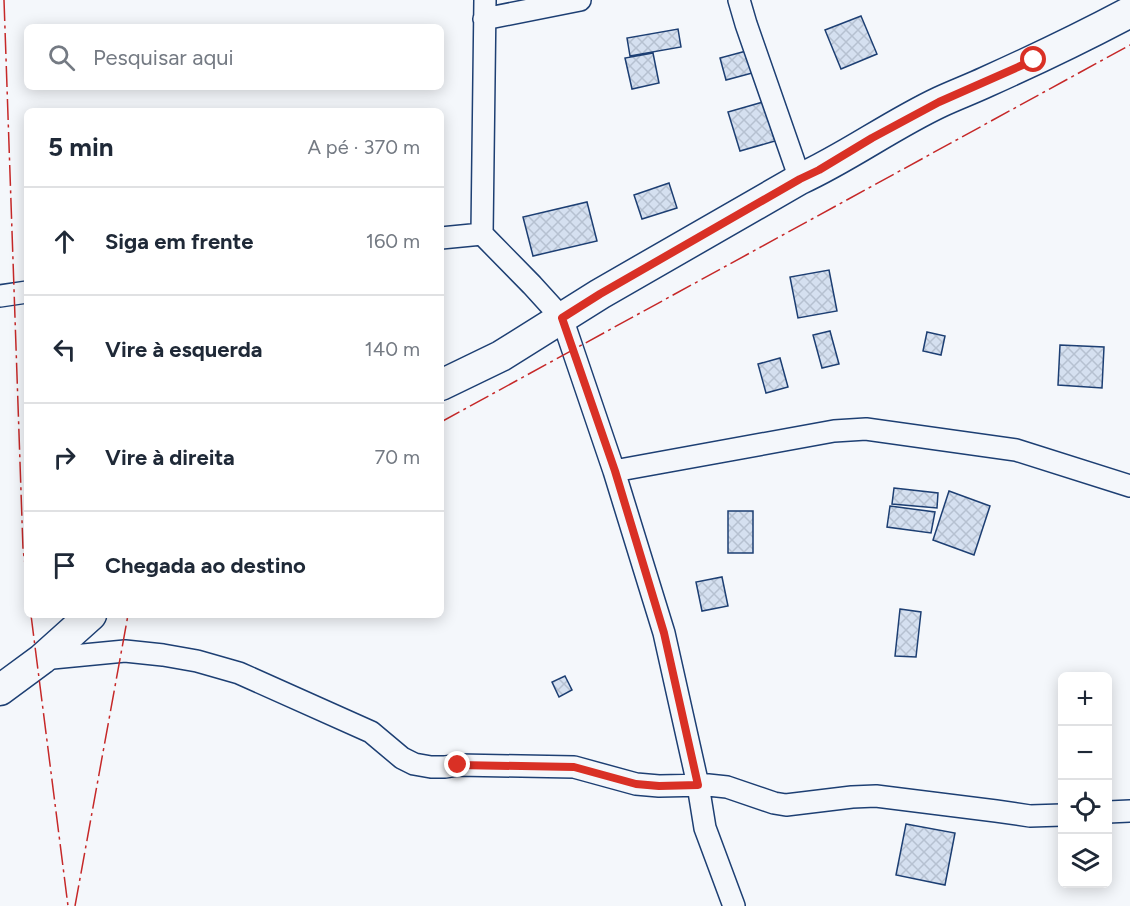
<!DOCTYPE html>
<html lang="pt">
<meta charset="utf-8">
<style>
body{margin:0;font-family:Figtree,sans-serif;background:#f6f6f7;color:#1f2937}
.controls{position:absolute;right:18px;bottom:18px;display:grid;overflow:hidden;border-radius:9px;box-shadow:0 3px 15px #0003}
.controls button{width:54px;height:54px;display:grid;place-items:center;padding:0;border:0;border-bottom:2px solid #e0e1e3;background:#fff;color:#1f2937;font:30px sans-serif}
.stop{position:absolute;width:18px;height:18px;margin:-14px;border:4px solid #d93025;border-radius:50%;background:#fff}
.stop.end{background:#d93025;border-color:#fff;box-shadow:0 2px 6px #0008}
.list{margin:0;padding:0;list-style:none}
h2{display:flex;justify-content:space-between;align-items:center;height:78px;margin:0;padding:0 24px;font-size:26px}
h2 small{font-size:20px;font-weight:400;color:#747a83}
.list li{display:grid;grid-template-columns:39px 1fr auto;gap:18px;align-items:center;box-sizing:border-box;height:108px;padding:0 24px;border-top:2px solid #e0e1e3}
.list b{display:block;font-size:22px;white-space:nowrap}
.list em{font-size:20px;font-style:normal;color:#747a83}
.icon{flex:none;width:33px;height:33px;fill:none;stroke:currentColor;stroke-width:2;stroke-linecap:round;stroke-linejoin:round}
.map{position:relative;flex:none;width:1130px;height:906px;overflow:hidden}
.search{position:absolute;background:#fff;box-shadow:0 3px 15px #0003;left:24px;top:24px;width:420px;height:66px;display:flex;align-items:center;gap:15px;box-sizing:border-box;padding:0 21px;border-radius:9px;color:#747a83;font-size:22px}
.panel{position:absolute;background:#fff;box-shadow:0 3px 15px #0003;left:24px;top:108px;width:420px;height:510px;border-radius:9px}
.map>svg:first-child{display:block}
.building{fill:url(#building-cross-hatch);stroke:#1d3f73;stroke-width:1.5}
.lines{fill:none;stroke-linecap:round;stroke-linejoin:round}
.street-casing{stroke:#1d3f73;stroke-width:24}
.secondary-casing{stroke:#1d3f73;stroke-width:33}
.street{stroke:#f4f7fb;stroke-width:21}
.secondary{stroke:#f4f7fb;stroke-width:30}
.power{stroke:#c62828;stroke-width:1.5;stroke-dasharray:21 4.5 3 4.5;stroke-linecap:butt}
.route{stroke:#d93025;stroke-width:8}
</style>
<div class="map">
<svg width="1130" height="906" viewBox="0 0 1130 906">
<defs>
<pattern id="building-cross-hatch" width="8" height="8" patternUnits="userSpaceOnUse" patternTransform="scale(1.5)"><rect width="8" height="8" fill="#d5e0f0"/><path d="M0 0l8 8M0 8l8-8" fill="none" stroke="#b6c1d1"/></pattern>
</defs>
<rect width="100%" height="100%" fill="#f4f7fb"/>
<!-- building -->
<path class="building" d="M861 16 877 54 841 69 825 30Z
M678 29 681 47 630 56 627 38Z
M750 50 756 72 726 80 720 58Z
M653 53 659 83 632 89 625 58Z
M763 102 775 141 740 151 728 112Z
M669 183 677 208 642 219 634 195Z
M587 202 597 241 533 256 523 217Z
M829 270 837 311 798 318 790 277Z
M830 331 839 364 822 368 813 335Z
M927 332 945 336 941 355 923 351Z
M1060 345 1104 347 1102 388 1058 385Z
M780 358 788 387 766 393 758 364Z
M894 488 938 493 937 508 892 504Z
M949 491 990 506 974 555 933 540Z
M890 506 935 512 931 533 887 527Z
M728 511H753V553H728Z
M722 577 728 606 702 611 696 582Z
M900 609 921 612 916 657 895 656Z
M565 676 572 690 559 697 552 682Z
M906 824 955 833 945 885 896 875Z"/>
<g class="lines">
<!-- street casing -->
<g class="street-casing">
<path id="street" d="M485 0 482 234 532 285 562 318 614 471 664 633 698 785 705 828 734 906
M739 0 746 24 800 179
M484 19 580 0
M441 238 482 234
M0 296 27 292
M614 471 834 431 866 429 1016 450 1130 486
M42 659 125 651 163 655 197 661 239 673 371 732 402 758 414 764 431 767H445L458 765 574 767 636 784 659 786 708 785 727 787 774 803 786 805 852 797 876 796 996 811 1030 816 1062 815
M1108 812 1130 811"/>
</g>
<!-- secondary casing -->
<g class="secondary-casing">
<path id="secondary" d="M441 385 501 356 600 294 800 179C848 157 891 125 940 102 955 95 971 89 986 82 1035 60 1083 37 1130 12
M0 690 42 659 91 615"/>
</g>
<!-- street -->
<use href="#street" class="street"/>
<!-- secondary -->
<use href="#secondary" class="secondary"/>
<!-- power -->
<path class="power" d="M4 0 23 549 27 579
M441 422 1130 45
M31 615 68 906
M75 906 128 615"/>
</g>
<g class="lines">
<!-- route -->
<path class="route" d="M458 765 574 767 636 784 659 786 698 785 664 633 615 471 562 318 600 294 800 179 819 170 872 138 939 102 1034 60"/>
</g>
</svg>
<div class="controls">
<button>+</button>
<button>−</button>
<button><svg class="icon" aria-label="locate" viewBox="0 0 24 24"><circle cx="12" cy="12" r="6"/><path d="M12 2v4M12 18v4M2 12h4M18 12h4"/></svg></button>
<button><svg class="icon" aria-label="layers" viewBox="0 0 24 24"><path d="M12 4l9 5-9 5-9-5zM3 14l9 5 9-5"/></svg></button>
</div>
<div class="stop" style="left:1034px;top:60px"></div>
<div class="stop end" style="left:458px;top:765px"></div>
<div class="search"><svg class="icon" aria-label="search" viewBox="0 0 24 24"><circle cx="10" cy="10" r="6"/><path d="M15 15l6 6"/></svg>Pesquisar aqui</div>
<section class="panel">
<h2>5 min<small>A pé · 370 m</small></h2>
<ul class="list">
<li><svg class="icon" aria-label="ahead" viewBox="0 0 24 24"><path d="M12 20V5M6 11l6-6 6 6"/></svg><div><b>Siga em frente</b></div><em>160 m</em></li>
<li><svg class="icon" aria-label="left" viewBox="0 0 24 24"><path d="M17 20v-9H6M10 6l-5 5 5 5"/></svg><div><b>Vire à esquerda</b></div><em>140 m</em></li>
<li><svg class="icon" aria-label="right" viewBox="0 0 24 24"><path d="M7 20v-9h11M14 6l5 5-5 5"/></svg><div><b>Vire à direita</b></div><em>70 m</em></li>
<li><svg class="icon" aria-label="arrive" viewBox="0 0 24 24"><path d="M6 21V4h12l-3 4 3 4H6"/></svg><div><b>Chegada ao destino</b></div></li>
</ul>
</section>
</div>
